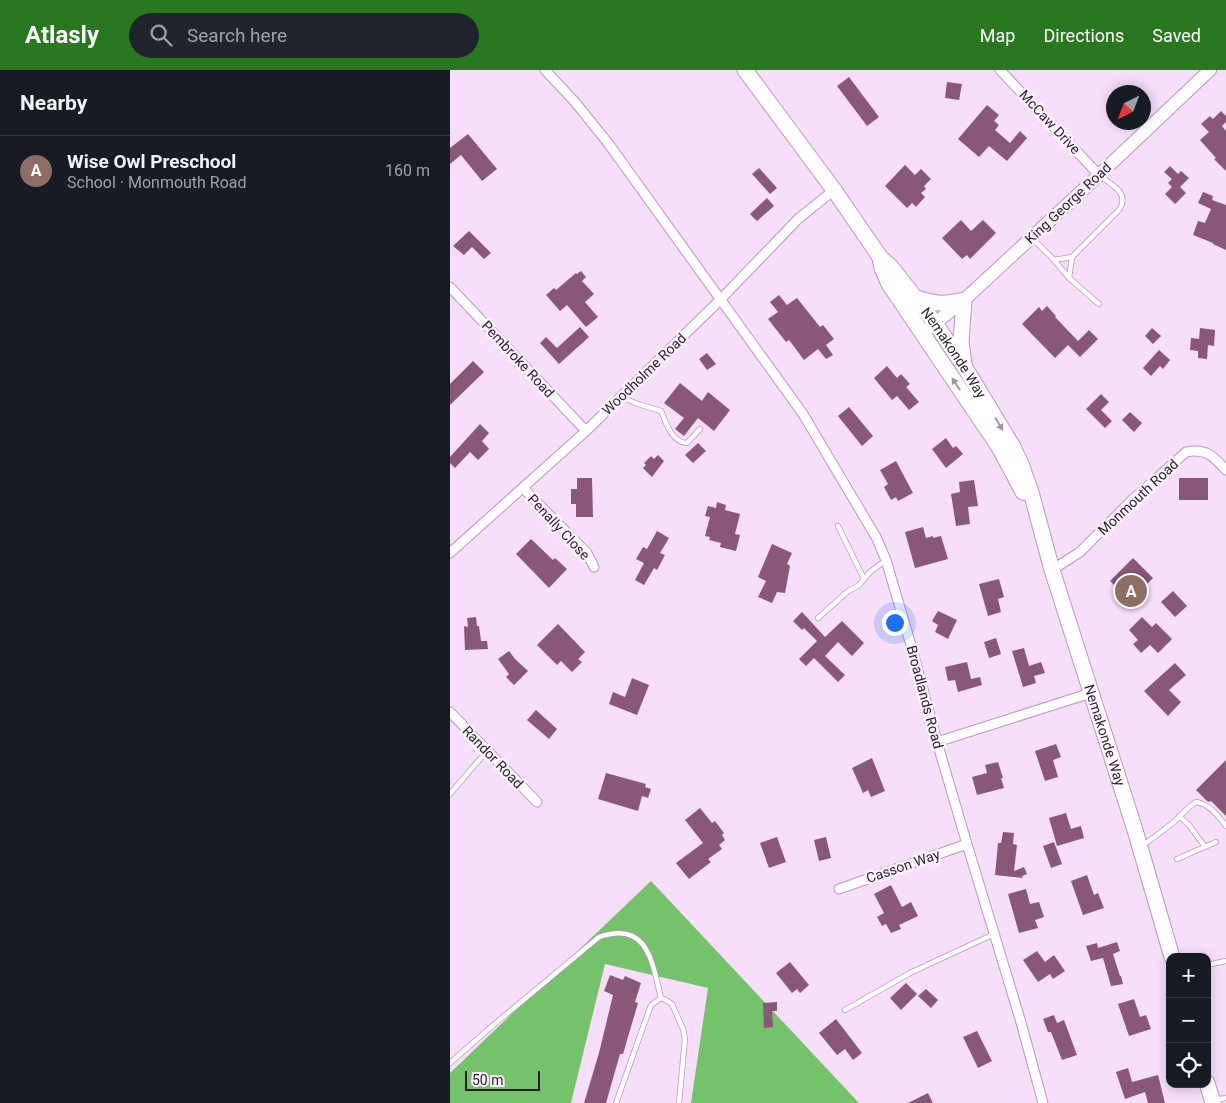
<!DOCTYPE html>
<meta charset="utf-8">
<style>
body{margin:0;font-family:Roboto,sans-serif;background:#20242c;color:#f1f3f6}
.controls{position:absolute;right:15px;bottom:15px;display:grid;overflow:hidden;border-radius:10px;box-shadow:0 2px 12px #0003}
.controls button{width:45px;height:45px;display:grid;place-items:center;padding:0;border:0;border-bottom:1px solid #363941;background:#171b24;color:#f1f3f6;font:25px sans-serif}
.compass{position:absolute;left:656px;top:15px;width:45px;height:45px;border-radius:50%;background:#171b24;box-shadow:0 2px 12px #0003;rotate:222deg}
.scale{position:absolute;left:15px;bottom:12px;width:75px;box-sizing:border-box;padding-left:5px;border:2px solid #2c1c2e;border-top:0;font-size:14px;line-height:18px;white-space:nowrap;color:#2c1c2e;-webkit-text-stroke:4px #fbf2fc;paint-order:stroke}
.you{position:absolute;left:444px;top:552px;width:18px;height:18px;margin:-12px;border:4px solid #fff;border-radius:50%;background:#1a73e8;box-shadow:0 0 0 8px #1a73e833}
.badge{display:grid;place-items:center;width:32px;height:32px;border-radius:50%;background:#297820;color:#fff;font-size:16px;font-weight:700}
.pin{position:absolute;translate:-50% -50%;border:2px solid #fff;box-shadow:0 1px 5px #0006}
.list{margin:0;padding:0;list-style:none}
h2{display:flex;justify-content:space-between;align-items:center;height:65px;margin:0;padding:0 20px;font-size:21px}
h2 small{font-size:16px;font-weight:400;color:#9ea1a6}
.list li{display:grid;grid-template-columns:32px 1fr auto;gap:15px;align-items:center;box-sizing:border-box;height:70px;padding:0 20px;border-top:1px solid #363941}
.list b{display:block;font-size:19px;white-space:nowrap}
.list p{margin:0;font-size:16px;white-space:nowrap;color:#9ea1a6}
.list em{font-size:16px;font-style:normal;color:#9ea1a6}
.icon{flex:none;width:28px;height:28px;fill:none;stroke:currentColor;stroke-width:2;stroke-linecap:round;stroke-linejoin:round}
.map{position:relative;flex:none;width:776px;height:1033px;overflow:hidden}
header{display:flex;align-items:center;gap:30px;box-sizing:border-box;height:70px;padding:0 25px;background:#297820;color:#fff}
header strong{font-size:24px}
nav{display:flex;gap:28px;margin-inline-start:auto;font-size:18px}
.search{width:350px;height:45px;background:#20242c;display:flex;align-items:center;gap:12px;box-sizing:border-box;padding:0 18px;border-radius:28px;color:#9ea1a6;font-size:19px}
main{display:flex}
aside{flex:1;background:#171b24}
.map>svg:first-child{display:block}
.forest{fill:#74c36a}
.building{fill:#8a5877}
.lines{fill:none;stroke-linecap:round;stroke-linejoin:round}
.service-casing{stroke:#bd96c4;stroke-width:6}
.minor-casing{stroke:#bd96c4;stroke-width:11}
.secondary-casing{stroke:#bd96c4;stroke-width:14}
.trunk-casing{stroke:#bd96c4;stroke-width:17}
.service{stroke:#fff;stroke-width:4.5}
.minor{stroke:#fff;stroke-width:9}
.secondary{stroke:#fff;stroke-width:12}
.trunk{stroke:#fff;stroke-width:15}
.oneway{fill:#a099a1}
.labels{text-anchor:middle;dominant-baseline:central;stroke-width:5;stroke-linejoin:round;paint-order:stroke}
.street-label{font-size:14px;fill:#2c1c2e;stroke:#fbf2fc}
</style>
<header>
<strong>Atlasly</strong>
<div class="search"><svg class="icon" aria-label="search" viewBox="0 0 24 24"><circle cx="10" cy="10" r="6"/><path d="M15 15l6 6"/></svg>Search here</div>
<nav><a>Map</a><a>Directions</a><a>Saved</a></nav>
</header>
<main>
<aside>
<h2>Nearby<small></small></h2>
<ul class="list">
<li><span class="badge" style="background:#8d6e63">A</span><div><b>Wise Owl Preschool</b><p>School · Monmouth Road</p></div><em>160 m</em></li>
</ul>
</aside>
<div class="map">
<svg width="776" height="1033" viewBox="0 0 776 1033">
<rect width="100%" height="100%" fill="#f7defb"/>
<!-- forest -->
<path class="forest" d="M201 811 409 1033H241L258 918 155 894 121 1033H0V1003Z"/>
<!-- building -->
<path class="building" d="M399 7 429 47 417 56 387 16Z
M497 12 512 14 509 30 495 28Z
M537 35 549 45 544 51 549 55 545 60 560 73 570 61 577 68 557 91 539 76 529 87 508 69Z
M771 41 776 46V52L772 56 776 61V101L764 89 766 88 750 70 759 62 751 54 760 46 763 49Z
M18 64 47 99 32 111 11 85 0 94V78Z
M455 95 465 105 471 99 481 109 474 116 476 119 471 123 475 127 466 137 462 133 457 138 435 116Z
M720 96 728 104 731 101 739 108 730 117 736 123 725 134 715 124 722 117 718 113 722 109 714 102Z
M309 98 327 118 320 124 302 104Z
M753 122 763 126 762 130 776 135V180L763 174V173L743 165 748 151 755 153 761 139 748 133Z
M317 128 324 136 307 151 300 144Z
M511 150 521 161 533 150 546 163 520 189 517 185 512 189 492 168Z
M19 161 41 183 34 189 22 177 14 185 3 176Z
M131 201 136 207 132 211 144 224 135 232 148 247 136 257 117 235 110 241 96 225 104 218 106 220 126 203 127 204Z
M329 225 337 235 347 228 370 257 373 255 384 269 376 275 383 285 376 289 368 279 354 290 339 270 336 272 318 249 328 242 320 232Z
M597 236 606 246 605 247 628 271 639 260 648 269 630 287 618 275 605 288 572 254 589 237 592 241Z
M130 257 139 267 109 294 90 273 96 267 107 278Z
M702 258 711 266 703 274 695 266Z
M750 258 765 260 764 276 758 275 757 289 748 288V281L740 280 741 268 749 269Z
M709 280 720 290 713 299 710 296 701 306 693 298Z
M257 283 266 294 257 300 249 289Z
M23 291 34 302 0 335V314Z
M437 296 447 308 451 304 460 314 456 317 469 332 459 340 447 326 442 330 424 308Z
M230 313 252 331 258 322 280 340 264 361 248 348 234 366 225 359 234 348 214 333Z
M651 324 659 332 651 340 662 351 655 358 636 339Z
M399 337 423 366 412 376 388 346Z
M680 342 692 353 684 362 672 350Z
M30 354 39 363 32 371 39 379 28 390 20 382 5 398 0 393V387Z
M496 368 503 378 506 376 513 384 496 398 482 379Z
M248 373 256 381 243 393 235 385Z
M208 385 214 391 202 407 193 398 196 395 194 393 201 386 204 389Z
M446 391 463 423 448 431 446 427 441 430 434 417 438 414 430 400Z
M127 408H142L143 447H126V434H121V419H127Z
M729 408H758V430H729Z
M524 410 528 436 518 437 520 454 506 456 501 424 510 422 509 412Z
M267 432 276 435 275 440 290 444 285 464 290 465 286 481 270 477 271 473 259 470 260 467 255 466 260 447 255 446 258 436 266 438Z
M473 457 476 468 483 466V468L491 466 498 489 465 498 455 462Z
M207 461 219 468 210 483 215 485 207 500 204 498 194 515 185 510 194 493 186 489 193 477 197 479Z
M81 469 103 490 105 488 117 499 99 518 66 484Z
M322 474 342 483 337 494 340 496 335 523 327 522 322 533 308 527 316 511 308 507Z
M683 488 703 508 685 526 673 513 668 519 660 511Z
M549 509 554 527 548 529 551 542 538 546 529 514Z
M723 521 737 536 725 547 711 532Z
M488 541 507 550 498 569 485 562 488 555 482 551Z
M352 542 375 567 392 551 414 573 402 586 388 572 375 586 395 605 388 612 364 588 356 596 349 589 367 571 354 558 352 560 343 551Z
M26 547 27 556H29L31 571H37L38 579 15 580 14 556 18 557 17 548Z
M692 547 702 557 706 553 722 569 708 583 700 575 691 583 683 574 688 570 679 560Z
M108 554 135 582 128 589 132 592 122 602 111 591 107 595 87 575Z
M546 568 551 584 539 588 534 572Z
M574 578 579 596 591 592 595 603 584 606 586 613 573 617 562 581Z
M59 581 65 589 78 601 64 615 56 607 59 604 48 589Z
M517 592 521 609 530 607 532 615 508 622 505 610 498 611 495 597Z
M725 593 736 605 719 620 731 632 718 646 694 621Z
M182 608 199 615 187 645 159 634 163 622 175 627Z
M86 640 107 659 99 669 77 650Z
M606 674 611 687 603 690 608 707 595 711 585 681Z
M422 688 435 721 421 727 418 720 413 723 402 698Z
M776 690V746L761 731 759 732 757 731 746 720Z
M548 692 553 708H551L554 718 527 725 522 707 537 703 535 695Z
M156 703 196 714 195 717 201 719 198 728 192 726 188 741 148 729Z
M250 738 262 753 265 751 274 763 272 765 275 770 269 775 272 779 258 789 261 792 239 809 226 793 253 773 235 750Z
M616 743 621 759 631 756 634 768 607 776 599 748Z
M553 762 564 763 563 774 567 775 564 801 574 797 577 804 572 806 573 808 545 805 548 773H551Z
M327 767 336 792 319 798 310 773Z
M376 767 381 788 369 791 364 770Z
M604 772 612 794 601 798 593 776Z
M637 805 644 825 648 823 654 838 633 845 621 811Z
M441 815 452 837 461 832 468 846 449 855 451 859 441 863 436 854 432 856 427 847 434 843 424 824Z
M576 819 580 834 589 832 594 847 585 850 588 858 569 863 558 824Z
M667 872 670 881 663 884 670 906H671L673 914 661 916 653 888 641 891 636 876 647 873 648 878Z
M587 881 595 892 604 885 615 901 603 909 600 904 588 912 573 890Z
M340 892 359 915 350 923 347 919 342 923 326 903Z
M160 905 173 910 175 906 191 913 185 932 188 933 173 984H170L156 1033H134L149 983 163 925 154 921Z
M456 913 467 924 451 940 440 928Z
M476 919 488 930 481 938 468 926Z
M684 929 690 947 696 945 701 959 679 966 668 934Z
M327 932V941H322L323 957 314 958 313 933Z
M604 945 607 953 614 950 627 985 612 990 601 962H598L593 949Z
M386 949 412 983 403 990 395 979 387 985 369 963Z
M527 961 542 991 528 998 513 967Z
M678 998 682 1012 708 1005 715 1033H698L695 1022 675 1029 666 1002Z
M478 1023 483 1033H458Z"/>
<g class="lines">
<!-- service casing -->
<g class="service-casing">
<path id="service" d="M582 168 604 190 619 208 649 234
M604 190 622 187 670 139C679 122 662 115 650 106
M619 208 622 187
M171 327 188 334 211 341 212 343C216 354 223 373 237 373L250 359
M388 456 414 509
M368 548 397 522 409 515 420 502 436 490
M0 724 29 690 38 681
M729 746 739 755 755 777
M692 776C703 768 714 760 725 751 732 744 738 737 746 732 760 734 768 746 776 756
M727 789 766 772
M757 895 776 891
M211 928 216 930 222 934 233 959 235 969 229 1033
M395 940 460 903 544 864
M0 993 41 957 149 867C198 850 202 892 211 928
M764 1030 776 1028
M166 1033 201 935 211 928"/>
</g>
<!-- minor casing -->
<g class="minor-casing">
<path id="minor" d="M95 0 125 32 158 73 353 344 426 467 436 490 463 582 487 672 517 774 570 949 593 1033
M550 0 649 105
M0 217 136 361
M73 418 137 483 144 497
M0 483 136 361 270 230 348 149 384 120
M602 500 630 482 683 429 736 382C756 378 763 386 776 400
M0 642 87 732
M487 672 641 623
M389 819 517 774"/>
</g>
<!-- secondary casing -->
<g class="secondary-casing">
<path id="secondary" d="M473 263 514 230 649 105 760 0"/>
</g>
<!-- trunk casing -->
<g class="trunk-casing">
<g id="trunk">
<path id="s1" d="M295 0 384 120 430 187 441 197 485 253 514 296 563 377 571 394 581 422 602 500 685 760 722 887"/>
<path d="M430 188 432 198 439 214 549 377 573 422"/>
<path d="M466 228C487 234 493 235 514 230L511 272 514 294"/>
<path d="M757 1013 763 1033"/>
</g>
</g>
<!-- service -->
<use href="#service" class="service"/>
<!-- minor -->
<use href="#minor" class="minor"/>
<!-- secondary -->
<use href="#secondary" class="secondary"/>
<!-- trunk -->
<use href="#trunk" class="trunk"/>
</g>
<!-- one-way arrows -->
<defs><path id="oneway-solid" d="M-6-.8H1V-3.2L6.5 0L1 3.2V.8H-6Z" transform="scale(1.25)"/></defs>
<g class="oneway">
<use href="#oneway-solid" transform="translate(506 314) rotate(-124)"/>
<use href="#oneway-solid" transform="translate(549 354) rotate(59)"/>
</g>
<g class="labels">
<!-- street labels -->
<g class="street-label">
<text transform="translate(600 52) rotate(47)">McCaw Drive</text>
<text transform="translate(618 133) rotate(-43)">King George Road</text>
<text stroke="none"><textPath href="#s1" startOffset="352">Nemakonde Way</textPath></text>
<text transform="translate(68 289) rotate(47)">Pembroke Road</text>
<text transform="translate(194 304) rotate(-44)">Woodholme Road</text>
<text transform="translate(688 427) rotate(-43)">Monmouth Road</text>
<text transform="translate(109 457) rotate(47)">Penally Close</text>
<text transform="translate(475 627) rotate(75)">Broadlands Road</text>
<text stroke="none"><textPath href="#s1" startOffset="766">Nemakonde Way</textPath></text>
<text transform="translate(43 687) rotate(46)">Randor Road</text>
<text transform="translate(453 796) rotate(-19)">Casson Way</text>
</g>
</g>
</svg>
<div class="controls">
<button>+</button>
<button>−</button>
<button><svg class="icon" aria-label="locate" viewBox="0 0 24 24"><circle cx="12" cy="12" r="6"/><path d="M12 2v4M12 18v4M2 12h4M18 12h4"/></svg></button>
</div>
<svg class="compass" viewBox="-18 -18 36 36"><path d="M0-13l5 13h-10z" fill="#e53935"/><path d="M0 13l5-13h-10z" fill="#9ea1a6"/></svg>
<div class="scale">50 m</div>
<div class="you"></div>
<div class="pin badge" style="left:681px;top:521px;background:#8d6e63">A</div>
</div>
</main>
